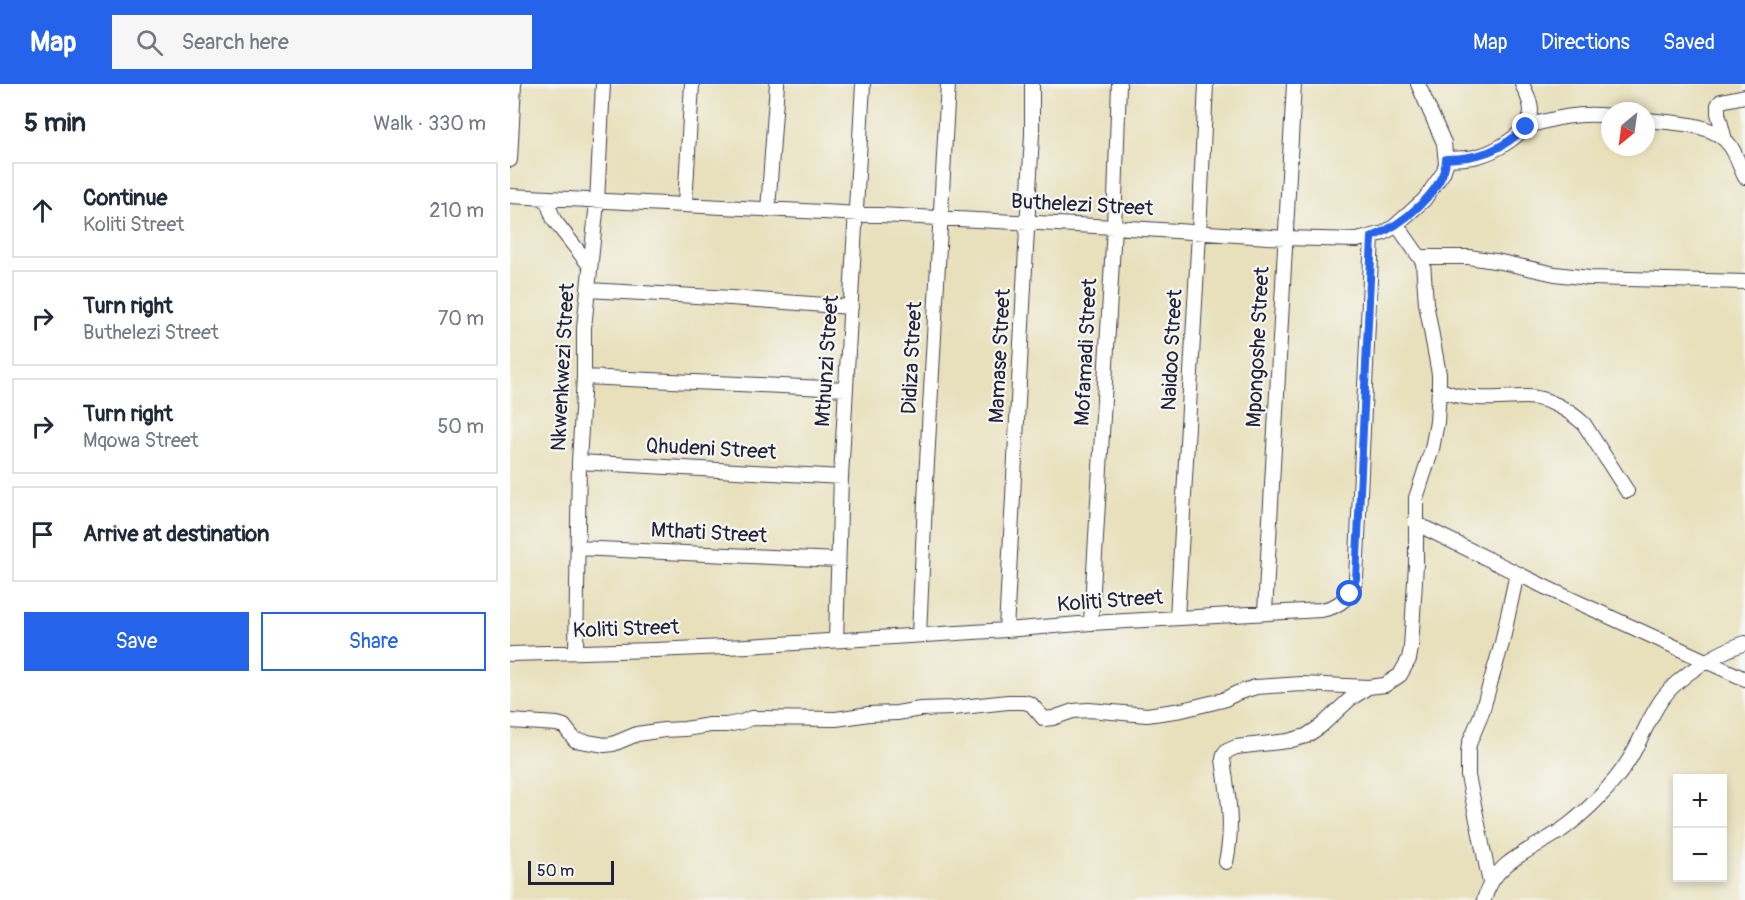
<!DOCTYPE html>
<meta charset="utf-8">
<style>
body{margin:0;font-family:Pangolin,sans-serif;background:#f6f6f7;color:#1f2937}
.controls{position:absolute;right:18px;bottom:18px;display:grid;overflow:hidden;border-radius:0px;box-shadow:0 3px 9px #0003}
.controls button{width:54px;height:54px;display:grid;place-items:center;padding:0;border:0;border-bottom:2px solid #e0e1e3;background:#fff;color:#1f2937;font:30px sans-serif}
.compass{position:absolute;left:1091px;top:18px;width:54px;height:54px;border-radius:50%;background:#fff;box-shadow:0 3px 9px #0003;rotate:209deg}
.scale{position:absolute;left:18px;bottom:15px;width:86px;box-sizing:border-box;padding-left:6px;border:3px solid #22223b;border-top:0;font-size:16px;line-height:21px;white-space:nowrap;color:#22223b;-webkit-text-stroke:4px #f6f6f2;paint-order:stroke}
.stop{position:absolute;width:18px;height:18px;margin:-14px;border:4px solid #2563eb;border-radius:50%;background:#fff}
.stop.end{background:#2563eb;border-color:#fff;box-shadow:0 2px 6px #0008}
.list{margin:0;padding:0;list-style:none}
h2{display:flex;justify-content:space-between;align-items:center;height:78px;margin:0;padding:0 24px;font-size:26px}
h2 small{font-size:20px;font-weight:400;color:#747a83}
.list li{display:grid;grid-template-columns:39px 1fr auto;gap:18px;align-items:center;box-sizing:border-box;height:96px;margin:0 12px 12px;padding:0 12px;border:2px solid #e0e1e3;border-radius:0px}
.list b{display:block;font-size:22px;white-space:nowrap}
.list p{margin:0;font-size:20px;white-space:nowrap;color:#747a83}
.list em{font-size:20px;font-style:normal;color:#747a83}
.actions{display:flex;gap:12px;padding:18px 24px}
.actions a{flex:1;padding:14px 0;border:2px solid #2563eb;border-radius:0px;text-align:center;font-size:21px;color:#2563eb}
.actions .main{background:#2563eb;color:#fff}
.icon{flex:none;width:33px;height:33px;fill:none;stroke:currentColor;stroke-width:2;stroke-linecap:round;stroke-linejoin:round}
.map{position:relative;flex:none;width:1235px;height:816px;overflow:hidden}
header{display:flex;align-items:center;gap:36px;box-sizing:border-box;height:84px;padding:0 30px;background:#2563eb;color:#fff}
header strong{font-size:28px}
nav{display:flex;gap:33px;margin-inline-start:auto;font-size:21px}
.search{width:420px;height:54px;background:#f6f6f7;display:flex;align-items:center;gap:15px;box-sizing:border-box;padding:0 21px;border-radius:0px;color:#747a83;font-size:22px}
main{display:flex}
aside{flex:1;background:#fff}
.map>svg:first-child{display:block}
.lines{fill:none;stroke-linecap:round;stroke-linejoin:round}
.minor-casing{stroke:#403e4e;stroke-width:16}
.minor{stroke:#fff;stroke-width:14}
.route{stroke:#2563eb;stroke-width:8}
.labels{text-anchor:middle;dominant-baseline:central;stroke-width:4.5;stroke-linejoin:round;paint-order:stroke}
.street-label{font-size:21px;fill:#22223b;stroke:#f6f6f2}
</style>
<header>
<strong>Map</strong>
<div class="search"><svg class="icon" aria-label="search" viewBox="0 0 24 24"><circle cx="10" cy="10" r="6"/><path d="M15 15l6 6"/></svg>Search here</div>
<nav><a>Map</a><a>Directions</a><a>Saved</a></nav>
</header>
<main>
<aside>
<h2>5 min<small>Walk · 330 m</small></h2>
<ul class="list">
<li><svg class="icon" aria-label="ahead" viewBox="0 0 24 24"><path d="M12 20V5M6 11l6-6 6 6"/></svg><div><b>Continue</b><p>Koliti Street</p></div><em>210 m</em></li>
<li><svg class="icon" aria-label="right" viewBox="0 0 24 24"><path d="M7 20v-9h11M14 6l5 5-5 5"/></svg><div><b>Turn right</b><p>Buthelezi Street</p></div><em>70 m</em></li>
<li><svg class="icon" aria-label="right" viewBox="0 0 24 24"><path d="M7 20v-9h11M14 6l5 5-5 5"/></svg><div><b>Turn right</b><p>Mqowa Street</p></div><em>50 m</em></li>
<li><svg class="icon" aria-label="arrive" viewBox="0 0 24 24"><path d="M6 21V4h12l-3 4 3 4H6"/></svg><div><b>Arrive at destination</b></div></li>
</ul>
<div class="actions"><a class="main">Save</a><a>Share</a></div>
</aside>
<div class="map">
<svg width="1235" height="816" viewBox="0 0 1235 816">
<rect width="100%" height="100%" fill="#f6f6f2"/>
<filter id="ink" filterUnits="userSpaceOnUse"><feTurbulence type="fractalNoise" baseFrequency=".0167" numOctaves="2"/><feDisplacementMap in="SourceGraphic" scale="12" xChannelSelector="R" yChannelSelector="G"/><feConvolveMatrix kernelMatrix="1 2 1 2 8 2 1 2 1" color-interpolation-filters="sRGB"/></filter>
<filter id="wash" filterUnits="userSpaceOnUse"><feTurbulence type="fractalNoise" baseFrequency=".008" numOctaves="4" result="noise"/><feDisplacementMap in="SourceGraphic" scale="24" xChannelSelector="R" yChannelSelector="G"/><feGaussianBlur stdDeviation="1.35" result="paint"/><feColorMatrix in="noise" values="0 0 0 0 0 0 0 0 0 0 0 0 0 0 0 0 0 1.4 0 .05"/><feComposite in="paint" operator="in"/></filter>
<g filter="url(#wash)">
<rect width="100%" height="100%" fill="#e8e0bb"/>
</g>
<g filter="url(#ink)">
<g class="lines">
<!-- minor casing -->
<g class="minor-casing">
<path id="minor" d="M1136 36C1162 39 1205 38 1221 63 1227 72 1230 84 1235 93
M1015 43C1044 34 1070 28 1100 32
M1215 56 1208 29V21L1211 17 1235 12
M936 75C945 74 955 75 964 73 984 69 1020 49 1021 27 1021 17 1016 9 1012 0
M0 76 4 0
M0 112 604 143 775 154 847 156 874 149 885 142 914 116 933 89 936 80 934 59 908 0
M36 115 44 136 80 182
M175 120 182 0
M258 126 267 0
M910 173H959L991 178 1045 190 1079 194 1235 198
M78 206 221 214 341 223
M74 293 336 305
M929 305C958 319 985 313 1016 313 1037 313 1059 326 1074 340L1117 407
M69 378 331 393
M907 440 1037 504 1235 595
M68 464 328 476
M755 528 784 0
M667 534 689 149 696 0
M581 539 604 143 609 0
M496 546 522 50V0
M409 551 416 396 438 0
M326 556 331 393 353 0
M66 568 69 378 74 293V244L87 118 93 0
M0 570 144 566 238 562 496 546 581 539 811 526C829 523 841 513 846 495L862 153
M0 637 47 640 54 642 65 656 95 661 103 660 127 650 154 646 175 645 200 641H216L232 638 241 634 326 635 359 630 387 629 410 625 443 624 498 618H514L521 620 534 635 543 634 563 627 579 626 637 631 672 626 713 616 727 609 746 603 792 600 858 603 875 601 890 591 899 575 901 564 906 480V414L922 365 927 338 929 305V290L916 219 913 178 887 141
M716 778C724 741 718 712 713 675L714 671 717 667 726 663 778 657 796 652 811 642 840 615 858 603
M980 799 958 692V669L959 660 971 631 992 559 1007 489
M974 816C985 773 1027 766 1057 742 1078 726 1103 701 1117 679 1130 659 1138 635 1152 615 1169 591 1208 568 1235 559"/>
</g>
<!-- minor -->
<use href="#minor" class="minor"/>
</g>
</g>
<g class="lines" filter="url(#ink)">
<!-- route -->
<path class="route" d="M840 510 846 495 862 153C889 143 935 107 936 75 969 74 991 67 1016 43"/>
</g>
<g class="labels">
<!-- street labels -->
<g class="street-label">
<text transform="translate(572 121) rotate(3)">Buthelezi Street</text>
<text transform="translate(748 263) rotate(-87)">Mpongoshe Street</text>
<text transform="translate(662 266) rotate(-87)">Naidoo Street</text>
<text transform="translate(576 268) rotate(-87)">Mofamadi Street</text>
<text transform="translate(490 272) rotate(-87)">Mamase Street</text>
<text transform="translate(402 274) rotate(-87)">Didiza Street</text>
<text transform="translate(317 277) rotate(-86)">Mthunzi Street</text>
<text transform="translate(53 283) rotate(-87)">Nkwenkwezi Street</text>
<text transform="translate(201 365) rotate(3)">Qhudeni Street</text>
<text transform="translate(199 449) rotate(3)">Mthati Street</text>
<text transform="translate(600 517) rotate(-4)">Koliti Street</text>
<text transform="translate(116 545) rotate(-2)">Koliti Street</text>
</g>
</g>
</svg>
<div class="controls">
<button>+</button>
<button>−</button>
</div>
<svg class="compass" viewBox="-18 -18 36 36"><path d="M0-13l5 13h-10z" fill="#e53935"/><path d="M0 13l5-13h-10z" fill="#747a83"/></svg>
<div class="scale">50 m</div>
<div class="stop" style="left:840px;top:510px"></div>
<div class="stop end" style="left:1016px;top:43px"></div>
</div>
</main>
